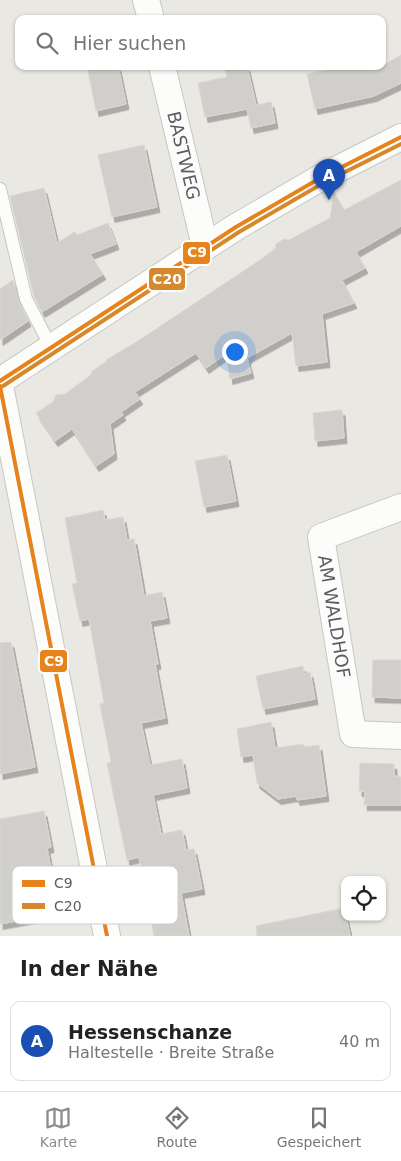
<!DOCTYPE html>
<html lang="de">
<head>
<meta charset="utf-8">
<style>
  :root { --surface:#fff; --page:#f2f2f2; --text:#222; --muted:#767676; --line:#e0e0e0; --accent:#8b8e8f }
  body { margin:0; font-family:"DejaVu Sans",sans-serif; background:var(--page); color:var(--text) }
  .controls { position:absolute; right:15px; bottom:15px; display:grid; overflow:hidden; border-radius:10px; box-shadow:0 1px 4px #0004 }
  .controls button { width:45px; height:45px; display:grid; place-items:center; padding:0; border:0; border-bottom:1px solid var(--line); background:var(--surface); color:var(--text); font:25px sans-serif }
  .you { position:absolute; left:234px; top:351px; width:18px; height:18px; margin:-12px; border:4px solid #fff; border-radius:50%; background:#1a73e8; box-shadow:0 0 0 8px #1a73e833 }
  .badge { display:grid; place-items:center; width:32px; height:32px; border-radius:50%; background:var(--accent); color:#fff; font-size:16px; font-weight:700 }
  .pin { position:absolute; translate:-50% -41px; filter:drop-shadow(0 1px 2px #0008) }
  .pin::after { content:''; position:absolute; top:26px; width:18px; height:15px; background:inherit; clip-path:polygon(0 0,100% 0,50% 100%) }
  .list { margin:0; padding:0; list-style:none }
  h2 { display:flex; justify-content:space-between; align-items:center; height:65px; margin:0; padding:0 20px; font-size:21px }
  h2 small { font-size:16px; font-weight:400; color:var(--muted) }
  .list li { display:grid; grid-template-columns:32px 1fr auto; gap:15px; align-items:center; box-sizing:border-box; height:80px; margin:0 10px 10px; padding:0 10px; border:1px solid var(--line); border-radius:10px }
  .list b { display:block; font-size:19px; white-space:nowrap }
  .list p { margin:0; font-size:16px; white-space:nowrap; color:var(--muted) }
  .list em { font-size:16px; font-style:normal; color:var(--muted) }
  .icon { flex:none; width:28px; height:28px; fill:none; stroke:currentColor; stroke-width:2; stroke-linecap:round; stroke-linejoin:round }
  .map { position:relative; flex:none; width:401px; height:936px; overflow:hidden }
  .search { position:absolute; background:var(--surface); box-shadow:0 1px 4px #0004; left:15px; right:15px; top:15px; height:55px; display:flex; align-items:center; gap:12px; box-sizing:border-box; padding:0 18px; border-radius:10px; color:var(--muted); font-size:19px }
  .sheet { height:155px; background:var(--surface) }
  nav { display:flex; justify-content:space-around; align-items:center; box-sizing:border-box; height:70px; border-top:1px solid var(--line); background:var(--surface); font-size:14px; color:var(--muted) }
  nav a { display:grid; justify-items:center; gap:2px }
  nav .on { color:var(--accent) }
  .map>svg:first-child { display:block }
  .building { fill:#d0cfcb; stroke:#d9d7d2; filter:url(#shadow) }
  .lines { fill:none; stroke-linecap:round; stroke-linejoin:round }
  .lane-casing { stroke:#c7c7c7; stroke-width:14 }
  .street-casing { stroke:#c7c7c7; stroke-width:28 }
  .lane { stroke:#fcfcfb; stroke-width:12 }
  .street { stroke:#fcfcfb; stroke-width:26 }
  .bus-1-casing { stroke:#fff; stroke-width:8 }
  .bus-2-casing { stroke:#fff; stroke-width:8 }
  .bus-1 { stroke:#e6831a; stroke-width:4 }
  .bus-2 { stroke:#d6892c; stroke-width:4 }
  .labels { text-anchor:middle; stroke-width:4; stroke-linejoin:round; paint-order:stroke }
  .street-label { font-size:18px; fill:#585d62; stroke:#fff }
  .key { fill:#fff; stroke:#cdced0; stroke-width:1 }
  .key-label { font-size:14px; fill:#585d62 }
  .line-badge { stroke:#fff; stroke-width:2 }
  .badge-label { font-size:14px; text-anchor:middle; font-weight:bold; fill:#fff }
</style>
</head>
<body>
<div class="map">
<svg width="401" height="936" viewBox="0 0 401 936">
  <defs>
    <filter id="shadow"><feDropShadow dx="3" dy="5.5" stdDeviation="0" flood-color="#0004"/></filter>
  </defs>
  <rect width="100%" height="100%" fill="#eae8e2"/>
  <!-- building -->
  <g class="building">
    <path d="M 401,55 L 401,83 L 374,96 L 315,109 L 307,74 L 345,66 L 382,66 Z"/>
    <path d="M 87,66 L 118,66 L 126,104 L 96,111 Z"/>
    <path d="M 224,66 L 247,66 L 256,105 L 271,102 L 275,123 L 251,128 L 247,109 L 205,117 L 198,83 L 227,77 Z"/>
    <path d="M 144,145 L 157,207 L 112,217 L 98,155 Z"/>
    <path d="M 401,180 L 401,226 L 356,252 L 365,268 L 342,280 L 354,303 L 322,314 L 327,362 L 296,366 L 292,333 L 247,358 L 251,373 L 230,379 L 226,354 L 206,368 L 196,353 L 135,392 L 140,399 L 121,412 L 123,415 L 110,424 L 114,454 L 96,466 L 72,429 L 55,441 L 36,413 L 53,402 L 56,395 L 65,394 L 92,374 L 91,372 L 107,361 L 106,360 L 138,341 L 260,260 L 275,249 L 276,244 L 284,239 L 289,240 L 330,218 L 334,192 L 344,210 Z"/>
    <path d="M 44,188 L 57,243 L 75,232 L 77,235 L 108,223 L 116,244 L 90,254 L 103,274 L 42,312 L 34,296 L 10,196 Z"/>
    <path d="M 13,280 L 19,303 L 28,321 L 0,340 L 0,289 Z"/>
    <path d="M 342,410 L 344,438 L 315,441 L 313,413 Z"/>
    <path d="M 227,455 L 236,501 L 204,507 L 195,461 Z"/>
    <path d="M 103,510 L 105,520 L 123,517 L 127,540 L 134,539 L 144,596 L 162,592 L 167,618 L 150,621 L 158,664 L 155,664 L 165,718 L 141,723 L 150,765 L 182,759 L 187,788 L 153,795 L 161,834 L 182,830 L 186,850 L 194,849 L 202,889 L 181,893 L 189,936 L 154,936 L 139,857 L 127,860 L 114,798 L 107,763 L 111,762 L 100,704 L 104,703 L 89,619 L 80,621 L 72,584 L 77,583 L 65,518 Z"/>
    <path d="M 11,642 L 35,767 L 0,774 L 0,643 Z"/>
    <path d="M 373,660 L 401,660 L 401,698 L 372,697 Z"/>
    <path d="M 303,666 L 304,674 L 310,672 L 315,699 L 263,709 L 256,676 Z"/>
    <path d="M 271,722 L 275,748 L 304,744 L 304,747 L 319,745 L 326,796 L 297,800 L 296,796 L 278,799 L 257,783 L 253,755 L 241,757 L 237,729 Z"/>
    <path d="M 360,763 L 394,764 L 394,776 L 401,777 L 401,805 L 364,805 L 365,791 L 359,791 Z"/>
    <path d="M 44,811 L 51,847 L 47,848 L 59,913 L 0,924 L 0,819 Z"/>
    <path d="M 344,908 L 350,936 L 257,936 L 256,926 Z"/>
  </g>
  <g class="lines">
    <defs>
      <path id="lane" d="M 0,189 L 26,299 L 51,347"/>
      <g id="street">
        <path d="M 146,0 L 151,19"/>
        <path id="s1" d="M 162,66 L 205,246"/>
        <path d="M 0,381 L 236,227 L 322,177 L 401,137"/>
        <path d="M 0,386 L 107,936"/>
        <path id="s2" d="M 401,507 L 321,537 L 353,734 L 401,736"/>
      </g>
    </defs>
    <!-- lane casing -->
    <use href="#lane" class="lane-casing"/>
    <!-- street casing -->
    <use href="#street" class="street-casing"/>
    <!-- lane -->
    <use href="#lane" class="lane"/>
    <!-- street -->
    <use href="#street" class="street"/>
    <defs>
      <g id="bus-1">
        <path d="M 0,381 L 236,227 L 322,177 L 401,137"/>
        <path d="M 0,386 L 107,936"/>
      </g>
      <path id="bus-2" d="M 3,386 L 239,232 L 325,182 L 401,144"/>
    </defs>
    <!-- bus-1 casing -->
    <use href="#bus-1" class="bus-1-casing"/>
    <!-- bus-2 casing -->
    <use href="#bus-2" class="bus-2-casing"/>
    <!-- bus-1 -->
    <use href="#bus-1" class="bus-1"/>
    <!-- bus-2 -->
    <use href="#bus-2" class="bus-2"/>
  </g>
  <g class="labels">
    <!-- street labels -->
    <g class="street-label">
      <text dy="6" stroke="none"><textPath href="#s1" startOffset="92">BASTWEG</textPath></text>
      <text dy="6" stroke="none"><textPath href="#s2" startOffset="166">AM WALDHOF</textPath></text>
    </g>
  </g>
  <!-- legend -->
  <rect x="12" y="866" width="166" height="58" rx="8" class="key"/>
  <rect x="22" y="880" width="23" height="7" fill="#e6831a"/>
  <rect x="22" y="903" width="23" height="6" fill="#d6892c"/>
  <g class="key-label">
    <text x="54" y="888">C9</text>
    <text x="54" y="911">C20</text>
  </g>
  <g class="line-badge">
    <rect x="182" y="241" width="29" height="24" rx="5" fill="#e6831a"/>
    <rect x="148" y="267" width="38" height="24" rx="5" fill="#d6892c"/>
    <rect x="39" y="649" width="29" height="24" rx="5" fill="#e6831a"/>
  </g>
  <g class="badge-label">
    <text x="197" y="257">C9</text>
    <text x="167" y="284">C20</text>
    <text x="54" y="666">C9</text>
  </g>
</svg>
<div class="controls">
<button><svg class="icon" aria-label="locate" viewBox="0 0 24 24"><circle cx="12" cy="12" r="6"/><path d="M12 2v4M12 18v4M2 12h4M18 12h4"/></svg></button>
</div>
<div class="you"></div>
<div class="pin badge" style="left:329px;top:200px;background:#1a4fb4">A</div>
<div class="search"><svg class="icon" aria-label="search" viewBox="0 0 24 24"><circle cx="10" cy="10" r="6"/><path d="M15 15l6 6"/></svg>Hier suchen</div>
</div>
<section class="sheet">
<h2>In der Nähe<small></small></h2>
<ul class="list">
<li><span class="badge" style="background:#1a4fb4">A</span><div><b>Hessenschanze</b><p>Haltestelle · Breite Straße</p></div><em>40 m</em></li>
</ul>
</section>
<nav>
<a class="on"><svg class="icon" aria-label="map" viewBox="0 0 24 24"><path d="M3 6l6-2 6 2 6-2v14l-6 2-6-2-6 2zM9 4v14M15 6v14"/></svg>Karte</a>
<a><svg class="icon" aria-label="directions" viewBox="0 0 24 24"><path d="M12 3l9 9-9 9-9-9zM9 14v-3h6M13 9l2 2-2 2"/></svg>Route</a>
<a><svg class="icon" aria-label="saved" viewBox="0 0 24 24"><path d="M7 4h10v16l-5-4-5 4z"/></svg>Gespeichert</a>
</nav>
</body>
</html>
